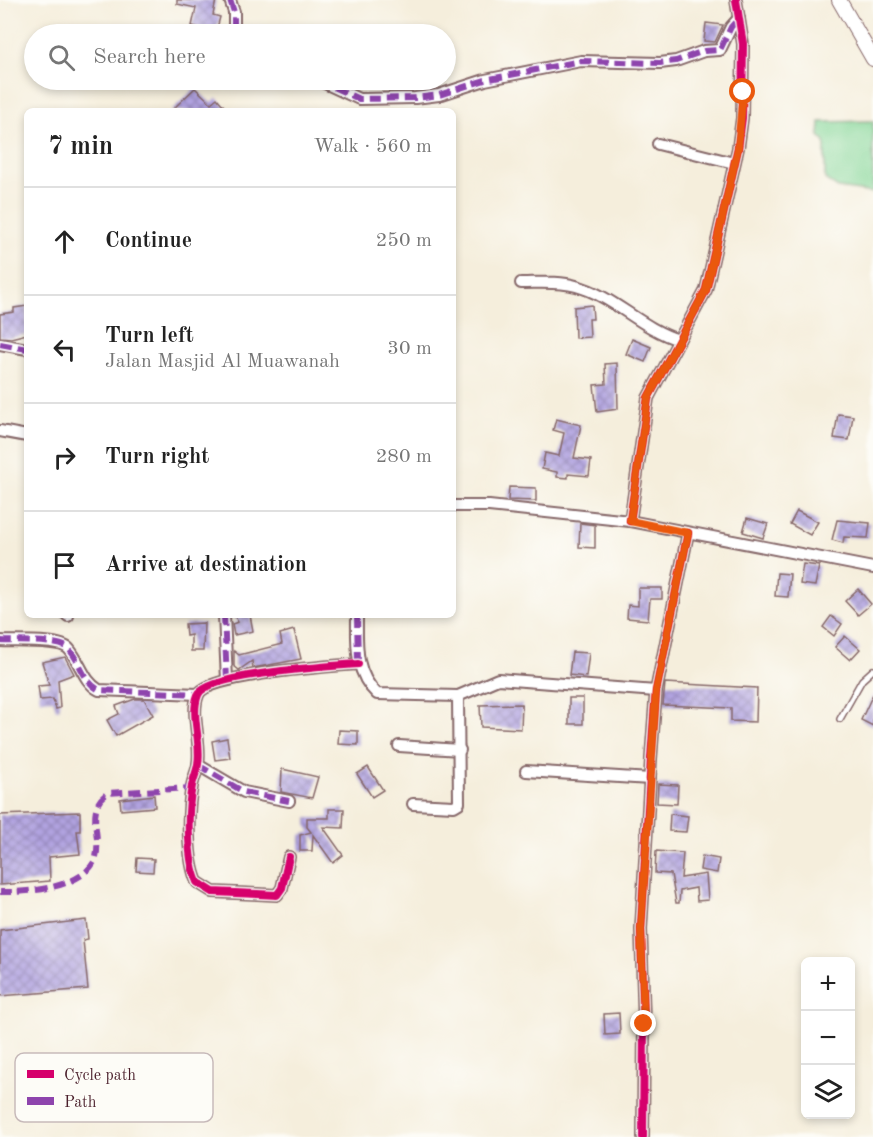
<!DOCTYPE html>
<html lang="en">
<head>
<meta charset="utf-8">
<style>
  :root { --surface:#fff; --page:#f2f2f2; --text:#222; --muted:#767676; --line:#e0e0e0 }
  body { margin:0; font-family:"Old Standard TT",serif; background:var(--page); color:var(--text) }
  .controls { position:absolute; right:18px; bottom:18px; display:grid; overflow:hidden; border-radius:9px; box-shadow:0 3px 9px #0003 }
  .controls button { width:54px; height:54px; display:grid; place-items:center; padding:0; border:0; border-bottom:2px solid var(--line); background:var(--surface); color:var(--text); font:30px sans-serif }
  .stop { position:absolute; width:18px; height:18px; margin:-14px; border:4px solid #ea580c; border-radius:50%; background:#fff }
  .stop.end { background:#ea580c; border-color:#fff; box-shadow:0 2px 6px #0008 }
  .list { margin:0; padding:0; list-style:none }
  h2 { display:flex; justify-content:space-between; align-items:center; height:78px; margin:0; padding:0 24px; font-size:26px }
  h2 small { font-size:20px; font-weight:400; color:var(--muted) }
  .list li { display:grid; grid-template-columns:39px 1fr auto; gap:18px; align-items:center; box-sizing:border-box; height:108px; padding:0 24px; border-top:2px solid var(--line) }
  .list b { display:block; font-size:22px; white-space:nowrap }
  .list p { margin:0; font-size:20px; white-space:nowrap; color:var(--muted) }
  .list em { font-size:20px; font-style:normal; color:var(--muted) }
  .icon { flex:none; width:33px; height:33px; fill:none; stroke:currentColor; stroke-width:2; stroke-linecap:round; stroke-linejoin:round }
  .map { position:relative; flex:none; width:873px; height:1137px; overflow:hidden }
  .search { position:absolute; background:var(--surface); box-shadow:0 3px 9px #0003; left:24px; top:24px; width:432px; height:66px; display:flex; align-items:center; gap:15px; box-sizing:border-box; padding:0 21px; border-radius:33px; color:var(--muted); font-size:22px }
  .panel { position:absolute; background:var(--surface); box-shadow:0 3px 9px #0003; left:24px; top:108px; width:432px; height:510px; border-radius:9px }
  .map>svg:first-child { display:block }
  .pitch { fill:#84d697; stroke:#677a61; stroke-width:1.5 }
  .building { fill:url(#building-cross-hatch) }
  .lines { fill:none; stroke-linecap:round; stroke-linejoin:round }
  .lane-casing { stroke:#866769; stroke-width:8 }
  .street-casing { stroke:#866769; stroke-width:14 }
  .secondary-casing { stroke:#866769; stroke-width:16 }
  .lane { stroke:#fff; stroke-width:5 }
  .street { stroke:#fff; stroke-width:10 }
  .secondary { stroke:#fff; stroke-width:14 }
  .quiet { stroke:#8e44ad; stroke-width:6; stroke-dasharray:12 6; stroke-linecap:butt }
  .cycleway-casing { stroke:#fdfcf7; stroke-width:11 }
  .cycleway { stroke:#d6006c; stroke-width:8 }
  .route { stroke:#ea580c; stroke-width:8 }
  .key { fill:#fdfcf7; stroke:#c7baba; stroke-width:1.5 }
  .key-label { font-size:16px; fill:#4a1f2b }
</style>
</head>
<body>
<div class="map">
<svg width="873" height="1137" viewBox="0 0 873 1137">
  <defs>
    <pattern id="building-cross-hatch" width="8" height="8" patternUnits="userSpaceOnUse" patternTransform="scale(1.5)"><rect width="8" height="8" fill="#b1a3e0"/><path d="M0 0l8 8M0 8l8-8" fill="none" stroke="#9284b6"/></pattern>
  </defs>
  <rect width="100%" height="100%" fill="#fdfcf7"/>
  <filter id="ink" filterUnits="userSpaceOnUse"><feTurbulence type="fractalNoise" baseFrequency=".0167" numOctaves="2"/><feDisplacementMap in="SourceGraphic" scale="12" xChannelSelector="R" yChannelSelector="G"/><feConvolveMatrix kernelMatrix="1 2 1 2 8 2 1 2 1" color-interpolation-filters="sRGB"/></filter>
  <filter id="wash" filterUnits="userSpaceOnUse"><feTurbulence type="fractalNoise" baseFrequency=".008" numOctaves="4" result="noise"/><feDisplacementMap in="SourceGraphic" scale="24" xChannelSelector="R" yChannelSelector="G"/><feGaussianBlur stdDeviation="1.35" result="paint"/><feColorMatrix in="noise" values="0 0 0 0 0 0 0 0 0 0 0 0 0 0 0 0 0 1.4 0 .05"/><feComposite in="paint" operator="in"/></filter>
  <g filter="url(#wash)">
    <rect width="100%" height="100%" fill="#f5eedc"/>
    <!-- pitch -->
    <path class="pitch" d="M 873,121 L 873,193 L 838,188 L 825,179 L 825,142 L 819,136 L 820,122 Z"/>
    <g id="blocks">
      <!-- building -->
      <g class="building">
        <path d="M 177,0 L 216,0 L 213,15 L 220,17 L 216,32 L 192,26 L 196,8 L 177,4 Z"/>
        <path d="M 706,23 L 723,25 L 715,42 L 704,41 Z"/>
        <path d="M 195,88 L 211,103 L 217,98 L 228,111 L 171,111 Z"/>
        <path d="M 592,305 L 593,319 L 589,319 L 590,337 L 575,338 L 574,307 Z"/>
        <path d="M 27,306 L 27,334 L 11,338 L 0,337 L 0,314 L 14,312 L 14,308 Z"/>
        <path d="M 632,339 L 651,347 L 645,362 L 626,354 Z"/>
        <path d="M 617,363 L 618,409 L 597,412 L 594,385 L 606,384 L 605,364 Z"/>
        <path d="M 838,414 L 853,416 L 849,440 L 834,438 Z"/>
        <path d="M 556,419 L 581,425 L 574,458 L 591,460 L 589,476 L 568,474 L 568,478 L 557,477 L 557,472 L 542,469 L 545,453 L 559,456 L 564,433 L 553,430 Z"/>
        <path d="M 509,487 L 536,488 L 536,501 L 508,500 Z"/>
        <path d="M 797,511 L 818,522 L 810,535 L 790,524 Z"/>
        <path d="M 747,518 L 768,524 L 763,538 L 743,532 Z"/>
        <path d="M 837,520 L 870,523 L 868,538 L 844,537 L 843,543 L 832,540 Z"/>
        <path d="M 580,523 L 595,525 L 595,548 L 579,547 Z"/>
        <path d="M 803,564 L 819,566 L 815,586 L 800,584 Z"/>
        <path d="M 777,573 L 790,574 L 788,597 L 775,596 Z"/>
        <path d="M 638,588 L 662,588 L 662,599 L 650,599 L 648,620 L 627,618 L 628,605 L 638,606 Z"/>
        <path d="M 858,589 L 871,604 L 858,615 L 845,601 Z"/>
        <path d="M 234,615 L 250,615 L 253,631 L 234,635 L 232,624 L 238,622 Z"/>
        <path d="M 831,616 L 842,624 L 834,636 L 823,627 Z"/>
        <path d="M 204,623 L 203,651 L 191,651 L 191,635 L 186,636 L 185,624 Z"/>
        <path d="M 294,630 L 301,659 L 253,668 L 252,661 L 239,670 L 234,666 L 234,651 L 239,655 L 282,644 L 280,634 Z"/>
        <path d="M 845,636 L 860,649 L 850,660 L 835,647 Z"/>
        <path d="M 572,652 L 589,653 L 586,677 L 569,675 Z"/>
        <path d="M 65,657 L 74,674 L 58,680 L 60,708 L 56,709 L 53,699 L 40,700 L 38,686 L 49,685 L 42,662 Z"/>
        <path d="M 665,683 L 757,688 L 756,722 L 731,721 L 731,708 L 663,705 Z"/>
        <path d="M 873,694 L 873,726 L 861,720 Z"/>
        <rect x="569" y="698" width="14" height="26"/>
        <path d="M 135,699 L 144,699 L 153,715 L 116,736 L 107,720 L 119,714 L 116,706 Z"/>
        <path d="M 522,704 L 521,729 L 481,727 L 480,705 Z"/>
        <path d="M 339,730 L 358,731 L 358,745 L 338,744 Z"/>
        <path d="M 227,738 L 230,758 L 215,760 L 212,741 Z"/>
        <path d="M 368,767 L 383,790 L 372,797 L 357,774 Z"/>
        <path d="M 282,769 L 318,777 L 312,798 L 281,792 Z"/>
        <path d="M 658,784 L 678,785 L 677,804 L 657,803 Z"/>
        <path d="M 154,795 L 155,807 L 121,810 L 120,799 Z"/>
        <path d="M 329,809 L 344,809 L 343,828 L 323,827 L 343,855 L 333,863 L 313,835 L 312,851 L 300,851 L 300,835 L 311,832 L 307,827 L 307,818 L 329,818 Z"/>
        <path d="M 80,812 L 80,831 L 77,831 L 80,854 L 49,857 L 50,881 L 0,885 L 0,815 Z"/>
        <path d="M 670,814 L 688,816 L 686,832 L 669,831 Z"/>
        <path d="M 656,851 L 683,853 L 681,878 L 706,874 L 708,900 L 697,901 L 696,888 L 680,891 L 679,903 L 676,903 L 671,874 L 655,873 Z"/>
        <path d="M 702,856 L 719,859 L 717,873 L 700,870 Z"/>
        <path d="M 137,858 L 154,859 L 153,872 L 136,871 Z"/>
        <path d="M 86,920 L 88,939 L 83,940 L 88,989 L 0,996 L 0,930 Z"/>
        <path d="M 619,1013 L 620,1034 L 605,1035 L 604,1014 Z"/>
      </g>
    </g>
  </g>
  <g filter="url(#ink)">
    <use href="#blocks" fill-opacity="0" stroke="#866769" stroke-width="1.5"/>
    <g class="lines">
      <defs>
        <path id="lane" d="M 840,719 L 862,680 L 873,670"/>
        <g id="street">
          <path d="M 230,0 L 234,12 L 234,34"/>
          <path d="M 318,80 L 359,99 L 415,98 L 439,95 L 485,80 L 581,61 L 660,63 L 676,61 L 704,51 L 720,50 L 731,27 L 739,18"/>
          <path d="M 658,144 L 734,163"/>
          <path d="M 521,283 C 539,283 559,281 576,286 C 614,296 640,328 679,340"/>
          <path d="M 0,344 L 27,349"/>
          <path d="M 0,431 L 27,436"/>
          <path d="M 453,506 L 489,506 L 630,521 L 873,568"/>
          <path d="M 630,521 L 648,398 L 706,290 L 738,148 L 742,118 L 743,44 L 736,0"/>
          <path d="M 67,615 L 68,616"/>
          <path d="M 224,615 L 227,680"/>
          <path d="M 357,615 C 357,644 354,672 377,694 L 458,696"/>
          <path d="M 0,641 C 15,642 60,639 69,649 C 81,663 83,681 99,690 L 198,694"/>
          <path d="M 399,746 L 460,750"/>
          <path d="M 198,765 L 244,792 L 289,801"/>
          <path d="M 526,771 L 650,779"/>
          <path d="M 413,804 L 454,806 L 459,803 L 458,696 L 498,679 L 656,691"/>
          <path d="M 289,857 L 282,888 L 277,895 L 213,892 L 197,882 C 187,859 187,812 192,786 C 193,779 197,772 198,764 C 202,743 190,715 198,695 C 206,674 333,666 358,664"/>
          <path d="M 643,1137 L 644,1024 L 641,929 L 651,759 L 656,691 L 688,533"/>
        </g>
        <path id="secondary" d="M 839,0 L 873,59"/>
      </defs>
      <!-- lane casing -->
      <use href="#lane" class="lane-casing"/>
      <!-- street casing -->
      <use href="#street" class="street-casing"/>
      <!-- secondary casing -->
      <use href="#secondary" class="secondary-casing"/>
      <!-- lane -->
      <use href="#lane" class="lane"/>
      <!-- street -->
      <use href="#street" class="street"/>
      <!-- secondary -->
      <use href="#secondary" class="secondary"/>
      <!-- quiet -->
      <g class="quiet">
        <path d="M 230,0 L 234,12 L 234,34"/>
        <path d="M 318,80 L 359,99 L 415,98 L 439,95 L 485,80 L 581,61 L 660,63 L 676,61 L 704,51 L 720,50 L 731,27 L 739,18"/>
        <path d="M 0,344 L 27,349"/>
        <path d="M 67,615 L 68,616"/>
        <path d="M 224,615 L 227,680"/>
        <path d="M 357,615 L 358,664"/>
        <path d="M 0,641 C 15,642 60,639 69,649 C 81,663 83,681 99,690 L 198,694"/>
        <path d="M 198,765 L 244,792 L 289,801"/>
        <path d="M 0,892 C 25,893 87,888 96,857 C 102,835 84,808 108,793 L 191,788 L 191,794"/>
      </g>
      <defs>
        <g id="cycleway">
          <path d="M 630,521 L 648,398 L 706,290 L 738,148 L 742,118 L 743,44 L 736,0"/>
          <path d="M 289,857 L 282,888 L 277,895 L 213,892 L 197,882 C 187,859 187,812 192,786 C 193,779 197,772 198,764 C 202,743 190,715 198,695 C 206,674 333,666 358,664"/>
          <path d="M 643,1137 L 644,1024 L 641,929 L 651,759 L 656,691 L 688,533"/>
        </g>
      </defs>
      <!-- cycleway casing -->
      <use href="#cycleway" class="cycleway-casing"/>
      <!-- cycleway -->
      <use href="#cycleway" class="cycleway"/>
    </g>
  </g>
  <g class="lines" filter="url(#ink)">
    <!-- route -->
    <path class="route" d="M 644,1024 L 641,929 L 656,691 L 688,533 L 630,521 L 648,398 L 706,290 L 738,148 L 743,92"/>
  </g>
  <!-- legend -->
  <rect x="15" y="1053" width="198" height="69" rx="9" class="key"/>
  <rect x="27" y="1070" width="27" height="8" fill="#d6006c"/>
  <rect x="27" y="1097" width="27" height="8" fill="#8e44ad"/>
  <g class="key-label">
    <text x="64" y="1080">Cycle path</text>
    <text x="64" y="1107">Path</text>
  </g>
</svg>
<div class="controls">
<button>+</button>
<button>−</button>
<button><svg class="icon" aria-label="layers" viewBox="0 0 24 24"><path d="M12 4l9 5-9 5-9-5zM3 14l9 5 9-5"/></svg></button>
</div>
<div class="stop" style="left:743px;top:92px"></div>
<div class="stop end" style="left:644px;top:1024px"></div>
<div class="search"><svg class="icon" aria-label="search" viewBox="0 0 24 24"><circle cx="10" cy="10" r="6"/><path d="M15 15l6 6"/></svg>Search here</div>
<section class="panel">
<h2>7 min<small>Walk · 560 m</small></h2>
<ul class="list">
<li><svg class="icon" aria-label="ahead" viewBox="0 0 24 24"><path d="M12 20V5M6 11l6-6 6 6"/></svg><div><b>Continue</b></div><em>250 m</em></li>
<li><svg class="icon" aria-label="left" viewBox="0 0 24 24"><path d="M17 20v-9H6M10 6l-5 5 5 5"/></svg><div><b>Turn left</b><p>Jalan Masjid Al Muawanah</p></div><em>30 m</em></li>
<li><svg class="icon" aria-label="right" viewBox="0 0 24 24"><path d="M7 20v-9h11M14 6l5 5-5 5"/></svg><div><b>Turn right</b></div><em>280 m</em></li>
<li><svg class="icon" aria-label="arrive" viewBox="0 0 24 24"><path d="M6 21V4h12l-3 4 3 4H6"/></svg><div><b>Arrive at destination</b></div></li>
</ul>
</section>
</div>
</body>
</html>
